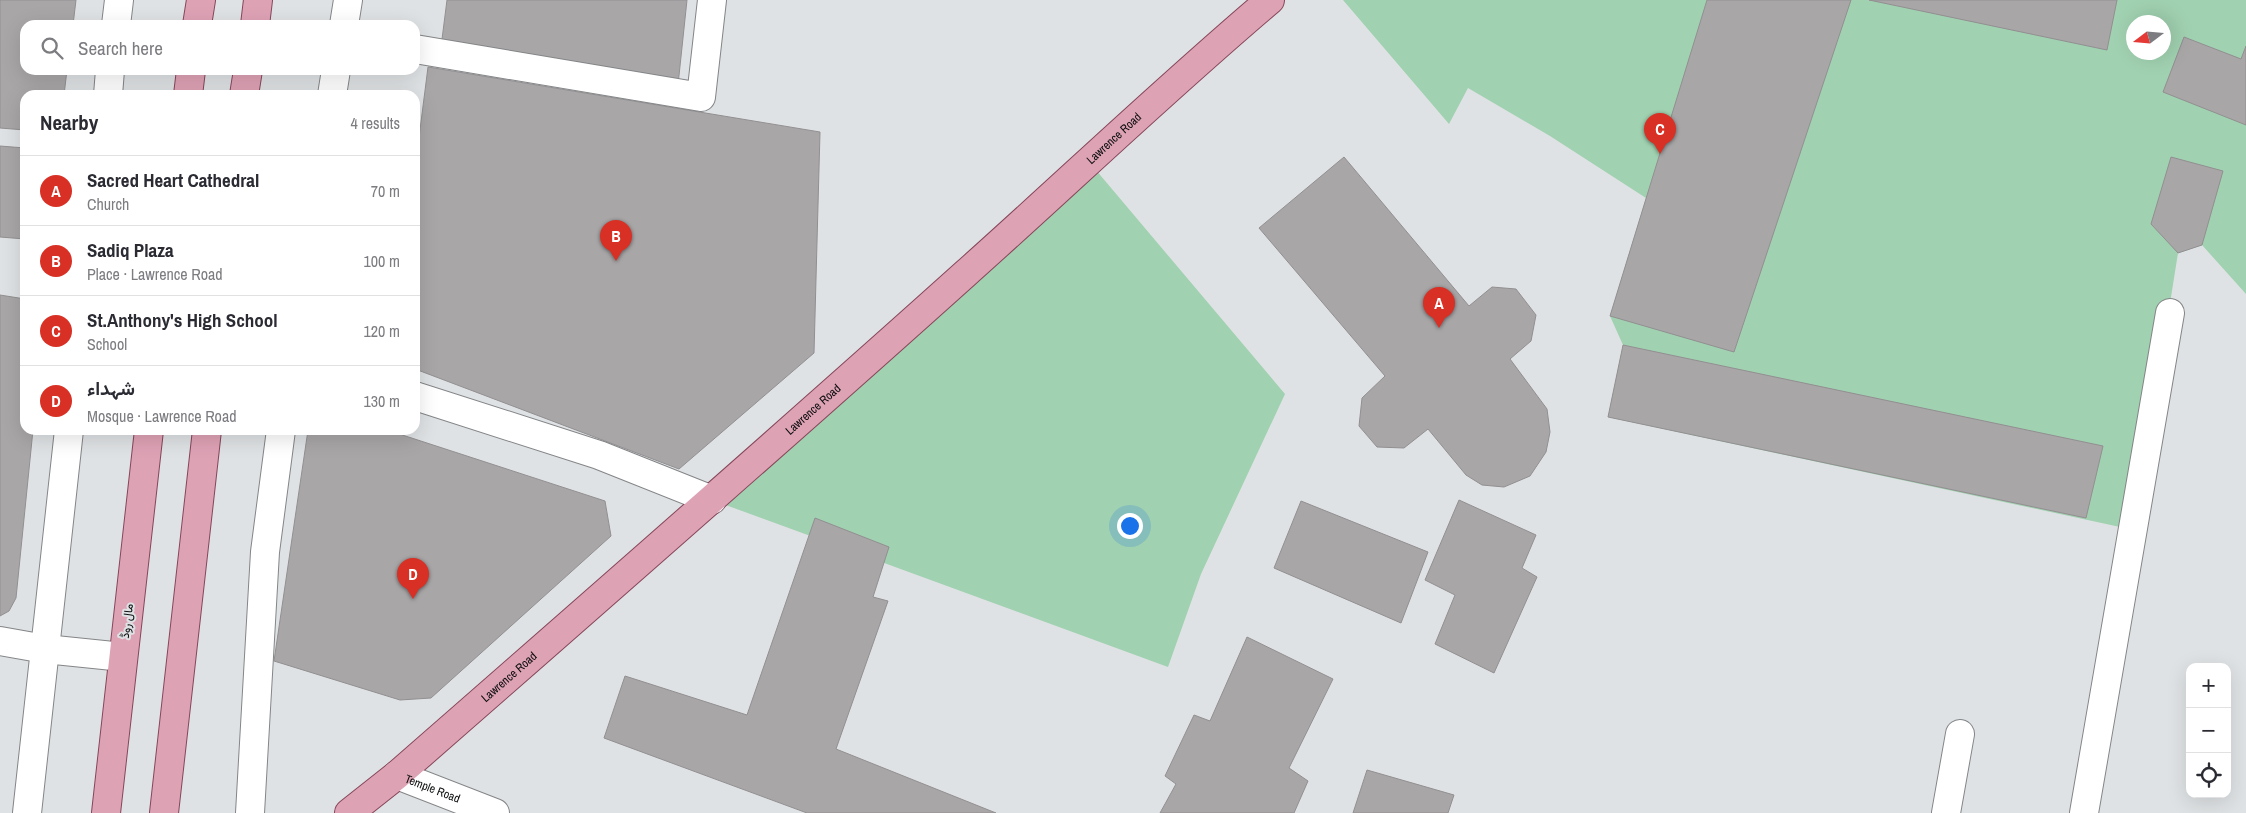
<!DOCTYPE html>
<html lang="en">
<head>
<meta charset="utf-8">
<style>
  :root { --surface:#fff; --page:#f2f2f3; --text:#2b2b33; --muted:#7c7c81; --line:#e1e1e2; --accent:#d93025 }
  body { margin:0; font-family:"Archivo Narrow",Vazirmatn,sans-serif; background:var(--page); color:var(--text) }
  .controls { position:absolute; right:15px; bottom:15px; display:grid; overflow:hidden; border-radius:10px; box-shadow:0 5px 20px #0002 }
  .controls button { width:45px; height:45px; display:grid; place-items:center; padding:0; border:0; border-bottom:1px solid var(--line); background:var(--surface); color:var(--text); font:25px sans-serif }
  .compass { position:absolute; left:2126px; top:15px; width:45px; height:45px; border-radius:50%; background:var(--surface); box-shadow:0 5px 20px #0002; rotate:254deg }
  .you { position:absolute; left:1129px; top:525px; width:18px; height:18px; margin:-12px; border:4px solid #fff; border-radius:50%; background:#1a73e8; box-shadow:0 0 0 8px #1a73e833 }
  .badge { display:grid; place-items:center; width:32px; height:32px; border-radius:50%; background:var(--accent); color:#fff; font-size:16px; font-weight:700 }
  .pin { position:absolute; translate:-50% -41px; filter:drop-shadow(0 1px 2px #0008) }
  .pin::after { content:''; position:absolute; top:26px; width:18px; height:15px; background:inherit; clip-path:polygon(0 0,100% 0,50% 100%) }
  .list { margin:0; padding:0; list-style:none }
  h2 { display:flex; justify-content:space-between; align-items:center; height:65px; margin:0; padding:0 20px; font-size:21px }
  h2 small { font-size:16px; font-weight:400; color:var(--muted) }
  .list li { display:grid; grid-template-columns:32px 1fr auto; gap:15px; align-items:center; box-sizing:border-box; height:70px; padding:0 20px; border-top:1px solid var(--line) }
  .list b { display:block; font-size:19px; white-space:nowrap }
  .list p { margin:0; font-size:16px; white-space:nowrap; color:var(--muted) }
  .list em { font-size:16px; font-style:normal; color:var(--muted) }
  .icon { flex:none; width:28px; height:28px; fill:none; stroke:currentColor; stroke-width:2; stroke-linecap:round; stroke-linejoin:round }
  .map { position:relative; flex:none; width:2246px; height:813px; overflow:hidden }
  .search { position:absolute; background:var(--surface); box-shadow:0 5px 20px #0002; left:20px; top:20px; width:400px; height:55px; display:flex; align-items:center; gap:12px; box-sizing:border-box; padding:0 18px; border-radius:15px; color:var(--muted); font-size:19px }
  .panel { position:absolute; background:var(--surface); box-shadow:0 5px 20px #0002; left:20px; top:90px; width:400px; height:345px; border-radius:15px }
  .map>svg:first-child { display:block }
  .grass { fill:#a0d1b0; fill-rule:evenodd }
  .building { fill:#a9a6a8; stroke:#928f91 }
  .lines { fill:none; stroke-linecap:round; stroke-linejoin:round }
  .minor-casing { stroke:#838587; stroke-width:30 }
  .major-casing { stroke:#86465a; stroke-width:30 }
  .minor { stroke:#fff; stroke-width:28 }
  .major { stroke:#dea2b5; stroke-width:28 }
  .labels { text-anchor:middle; stroke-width:4; stroke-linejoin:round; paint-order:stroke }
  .street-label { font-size:12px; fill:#0c0d0d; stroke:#dfe2e4 }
</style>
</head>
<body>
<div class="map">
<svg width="2246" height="813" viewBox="0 0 2246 813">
  <rect width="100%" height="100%" fill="#dfe2e4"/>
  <!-- grass -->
  <g class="grass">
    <path d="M 1343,0 L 2246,0 L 2246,294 L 2202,245 L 2178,253 L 2134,530 L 1608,417 L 1623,345 L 1610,316 L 1646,198 L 1550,136 L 1468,88 L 1449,124 ZM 2134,22 L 2164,22 L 2164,52 L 2134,52 Z"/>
    <path d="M 1090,163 L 1285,394 L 1201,574 L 1168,667 L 712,500 Z"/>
  </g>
  <!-- building -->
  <g class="building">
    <path d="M 0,0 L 76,0 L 73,25 L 25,25 L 25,70 L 67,70 L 64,95 L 25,95 L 25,130 L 0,128 Z"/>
    <path d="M 447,0 L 687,0 L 678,85 L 441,47 Z"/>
    <path d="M 1707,0 L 1851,0 L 1734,352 L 1610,316 Z"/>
    <path d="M 1869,0 L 2117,0 L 2107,50 Z"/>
    <path d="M 2184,37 L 2241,59 L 2246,46 L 2246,125 L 2163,92 Z"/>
    <path d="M 428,67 L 820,132 L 814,353 L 679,469 L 415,369 L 415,169 Z"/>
    <path d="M 0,146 L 25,148 L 25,239 L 0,237 Z"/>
    <path d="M 1344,157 L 1469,306 L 1492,287 L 1516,289 L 1536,315 L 1531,341 L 1510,359 L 1547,409 L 1550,432 L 1546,452 L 1530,476 L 1504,487 L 1482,485 L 1466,475 L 1428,429 L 1404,448 L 1377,447 L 1359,426 L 1362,398 L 1385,376 L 1259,228 Z"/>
    <path d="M 2171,157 L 2223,171 L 2202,245 L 2178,253 L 2151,224 Z"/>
    <path d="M 0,295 L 25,299 L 25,430 L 33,430 L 16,598 L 9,611 L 0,616 Z"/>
    <path d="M 1623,345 L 2103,446 L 2086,518 L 1608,417 Z"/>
    <path d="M 308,430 L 387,430 L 605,501 L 611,536 L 431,698 L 400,700 L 274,661 Z"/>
    <path d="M 1459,500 L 1536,535 L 1522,568 L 1537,577 L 1494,673 L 1435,644 L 1455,595 L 1425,580 Z"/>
    <path d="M 1301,501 L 1428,552 L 1401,623 L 1274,568 Z"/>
    <path d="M 815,518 L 889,547 L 873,597 L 888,601 L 836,749 L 996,813 L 807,813 L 604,738 L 625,676 L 747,715 Z"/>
    <path d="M 1247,637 L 1333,679 L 1289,768 L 1308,781 L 1294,813 L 1160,813 L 1176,784 L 1165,776 L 1194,715 L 1210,721 Z"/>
    <path d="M 1367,770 L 1454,795 L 1448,813 L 1353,813 Z"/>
  </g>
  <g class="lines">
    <defs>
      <g id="minor">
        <path d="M 116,25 L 119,0"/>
        <path d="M 344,25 L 348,0"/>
        <path d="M 415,49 L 701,97 L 712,0"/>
        <path d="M 108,95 L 110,70"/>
        <path d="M 332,95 L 336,70"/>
        <path d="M 415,396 L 599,455 L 712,500"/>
        <path d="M 0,641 L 45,649 L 123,657"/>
        <path id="s1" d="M 397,775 L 495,813"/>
        <path d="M 27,813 L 69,430"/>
        <path d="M 250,813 L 265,552 L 281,430"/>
        <path d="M 1946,813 L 1960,734"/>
        <path d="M 2084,813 L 2170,313"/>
      </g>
      <g id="major">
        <path d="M 197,25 L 201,0"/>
        <path d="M 255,25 L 258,0"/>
        <path d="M 188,95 L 191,70"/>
        <path d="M 244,95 L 248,70"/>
        <path d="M 106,813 L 149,430"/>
        <path d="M 164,813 L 207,430"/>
        <path id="s2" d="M 349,813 L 397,775 C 587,609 777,443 965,274 C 1067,183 1166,88 1270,0"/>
      </g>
    </defs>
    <!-- minor casing -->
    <use href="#minor" class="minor-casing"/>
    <!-- major casing -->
    <use href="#major" class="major-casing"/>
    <!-- minor -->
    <use href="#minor" class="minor"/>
    <!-- major -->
    <use href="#major" class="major"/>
  </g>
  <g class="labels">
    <!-- street labels -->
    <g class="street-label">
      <text dy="4" stroke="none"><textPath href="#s2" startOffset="1020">Lawrence Road</textPath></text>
      <text dy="4" stroke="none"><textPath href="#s2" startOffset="615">Lawrence Road</textPath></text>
      <text transform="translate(127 621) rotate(-83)" y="4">مال روڈ</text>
      <text dy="4" stroke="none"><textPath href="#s2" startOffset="210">Lawrence Road</textPath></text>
      <text dy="4" stroke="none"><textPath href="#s1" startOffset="38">Temple Road</textPath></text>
    </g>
  </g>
</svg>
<div class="controls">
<button>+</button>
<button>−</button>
<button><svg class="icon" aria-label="locate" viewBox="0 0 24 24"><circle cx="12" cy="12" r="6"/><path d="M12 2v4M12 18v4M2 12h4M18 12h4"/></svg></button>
</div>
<svg class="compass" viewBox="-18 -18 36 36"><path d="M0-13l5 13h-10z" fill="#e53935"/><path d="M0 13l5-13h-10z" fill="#7c7c81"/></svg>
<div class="you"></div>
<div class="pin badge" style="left:1439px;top:328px">A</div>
<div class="pin badge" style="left:616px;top:261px">B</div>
<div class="pin badge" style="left:1660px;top:154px">C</div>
<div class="pin badge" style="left:413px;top:599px">D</div>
<div class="search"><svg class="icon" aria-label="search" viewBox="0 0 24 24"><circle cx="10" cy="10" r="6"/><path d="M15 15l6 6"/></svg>Search here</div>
<section class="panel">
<h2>Nearby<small>4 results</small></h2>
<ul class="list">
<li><span class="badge">A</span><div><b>Sacred Heart Cathedral</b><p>Church</p></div><em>70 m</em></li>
<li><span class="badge">B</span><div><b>Sadiq Plaza</b><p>Place · Lawrence Road</p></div><em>100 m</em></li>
<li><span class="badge">C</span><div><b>St.Anthony's High School</b><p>School</p></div><em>120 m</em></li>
<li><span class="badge">D</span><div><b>شہداء</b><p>Mosque · Lawrence Road</p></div><em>130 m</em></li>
</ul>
</section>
</div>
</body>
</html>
